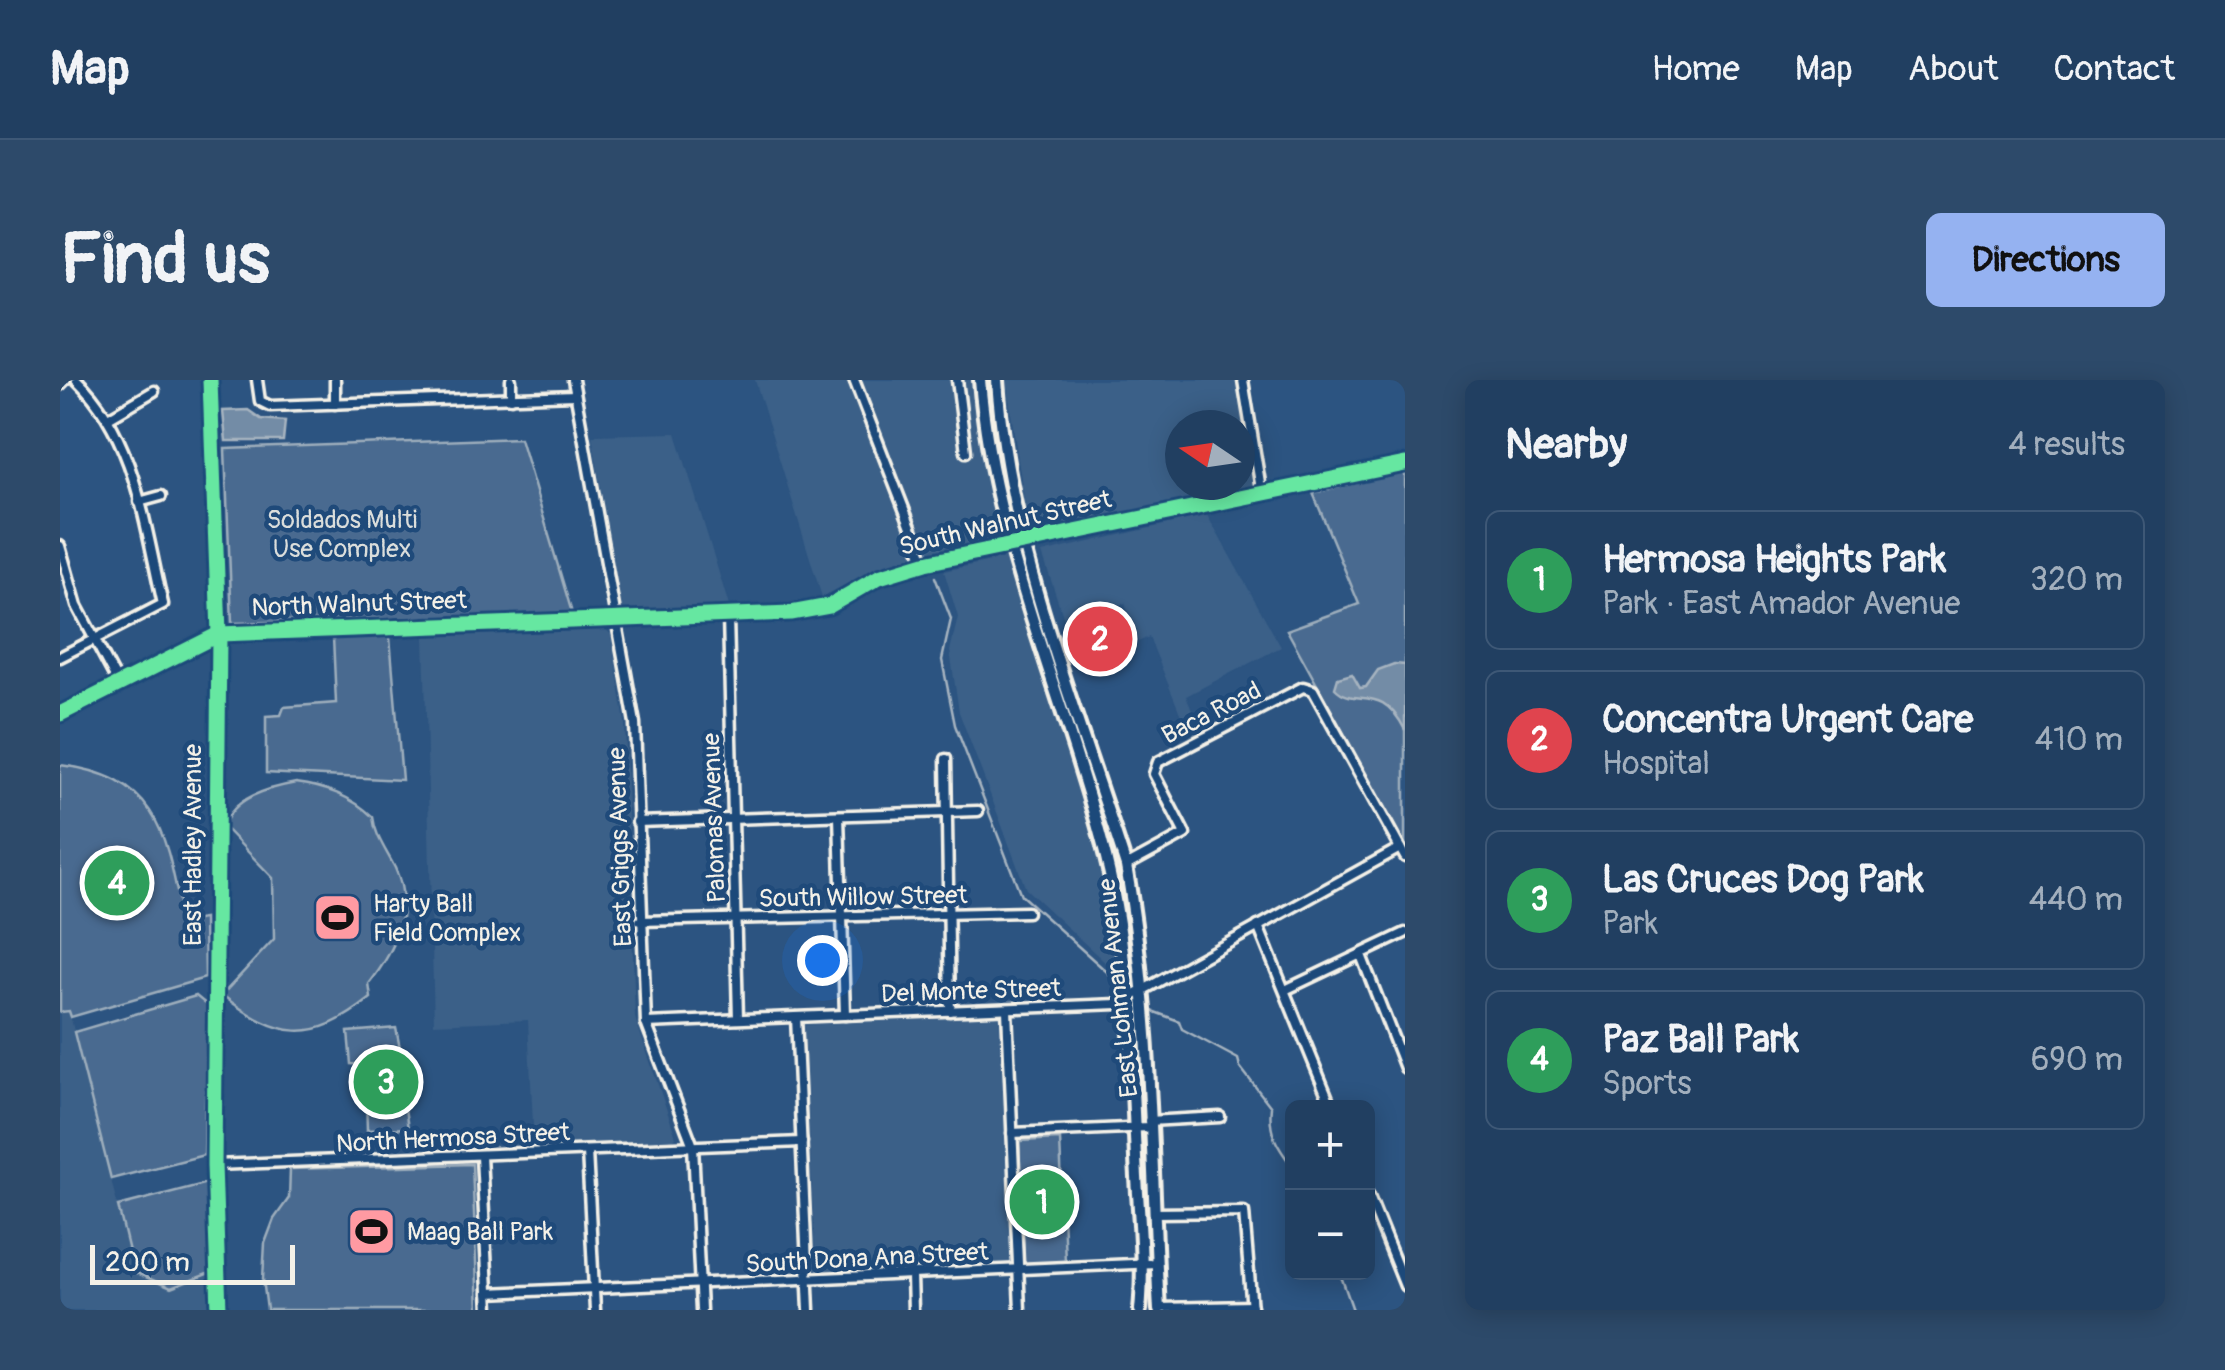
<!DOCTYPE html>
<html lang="en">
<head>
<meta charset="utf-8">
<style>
  :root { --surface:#213f61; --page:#2d4a6a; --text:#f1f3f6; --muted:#a2afbd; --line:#3e5876; --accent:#95b2f1 }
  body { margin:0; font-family:Pangolin,sans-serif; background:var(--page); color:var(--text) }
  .controls { position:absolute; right:30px; bottom:30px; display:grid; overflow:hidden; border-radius:15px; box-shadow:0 5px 25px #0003 }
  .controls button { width:90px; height:90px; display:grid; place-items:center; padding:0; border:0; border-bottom:2px solid var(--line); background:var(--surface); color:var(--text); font:50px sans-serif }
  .compass { position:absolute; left:1105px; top:30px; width:90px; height:90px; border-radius:50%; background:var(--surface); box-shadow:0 5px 25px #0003; rotate:283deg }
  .scale { position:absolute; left:30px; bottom:25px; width:205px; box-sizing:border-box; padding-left:10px; border:5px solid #f4f1e8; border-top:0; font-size:28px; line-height:35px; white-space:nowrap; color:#f4f1e8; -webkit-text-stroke:8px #1f4a7a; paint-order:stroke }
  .you { position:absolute; left:762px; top:580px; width:35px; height:35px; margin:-25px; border:8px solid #fff; border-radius:50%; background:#1a73e8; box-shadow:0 0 0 15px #1a73e833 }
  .badge { display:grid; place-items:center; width:65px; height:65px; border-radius:50%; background:var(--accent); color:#fff; font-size:32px; font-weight:700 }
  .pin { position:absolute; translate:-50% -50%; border:5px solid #fff; box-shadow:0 2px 10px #0006 }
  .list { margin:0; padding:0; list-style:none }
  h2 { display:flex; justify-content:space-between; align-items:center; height:130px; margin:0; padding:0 40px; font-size:42px }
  h2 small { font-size:32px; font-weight:400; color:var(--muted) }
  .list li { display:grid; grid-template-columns:65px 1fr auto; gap:30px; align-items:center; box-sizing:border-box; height:140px; margin:0 20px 20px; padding:0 20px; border:2px solid var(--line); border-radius:15px }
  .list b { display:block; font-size:38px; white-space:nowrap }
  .list p { margin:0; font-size:32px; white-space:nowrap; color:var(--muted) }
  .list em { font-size:32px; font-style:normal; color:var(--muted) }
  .map { position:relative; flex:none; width:1345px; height:930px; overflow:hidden; border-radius:15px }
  header { display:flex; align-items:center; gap:60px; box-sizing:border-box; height:140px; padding:0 50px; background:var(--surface); border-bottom:2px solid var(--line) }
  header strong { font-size:48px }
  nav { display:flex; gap:55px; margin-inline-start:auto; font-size:35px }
  .intro { display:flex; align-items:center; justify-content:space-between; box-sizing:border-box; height:240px; padding:0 60px }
  h1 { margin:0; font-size:70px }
  .button { padding:25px 45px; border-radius:15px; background:var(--accent); color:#111; font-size:35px; font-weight:700 }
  main { display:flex; gap:60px; padding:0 60px }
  aside { flex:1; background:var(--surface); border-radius:15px; box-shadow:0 5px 25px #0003 }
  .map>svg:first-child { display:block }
  .built { fill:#3b6088; fill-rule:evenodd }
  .green { fill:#496b90; stroke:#9eaebc; stroke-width:2.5 }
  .water { fill:#738ca6; stroke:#a7b4c0; stroke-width:2.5 }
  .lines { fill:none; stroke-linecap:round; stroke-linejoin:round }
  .stream { stroke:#a7b4c0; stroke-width:2.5 }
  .minor-casing { stroke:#f4f1e8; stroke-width:15 }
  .major-casing { stroke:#f4f1e8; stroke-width:18 }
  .minor { stroke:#1f4a7a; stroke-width:8 }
  .major { stroke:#1f4a7a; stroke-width:10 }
  .cycleway-casing { stroke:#1f4a7a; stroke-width:21 }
  .cycleway { stroke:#66e7a1; stroke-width:15 }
  .labels { text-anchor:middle; stroke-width:9; stroke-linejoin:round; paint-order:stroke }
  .park-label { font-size:25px; fill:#dadddb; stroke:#1f4a7a }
  .street-label { font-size:25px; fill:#f4f1e8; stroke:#1f4a7a }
  .poi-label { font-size:25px; fill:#f4f1e8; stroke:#1f4a7a; text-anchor:start }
</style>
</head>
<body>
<header>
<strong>Map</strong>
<nav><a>Home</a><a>Map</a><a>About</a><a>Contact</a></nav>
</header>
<div class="intro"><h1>Find us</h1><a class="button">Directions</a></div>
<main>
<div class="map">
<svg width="1345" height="930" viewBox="0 0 1345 930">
  <rect width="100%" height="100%" fill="#2c5481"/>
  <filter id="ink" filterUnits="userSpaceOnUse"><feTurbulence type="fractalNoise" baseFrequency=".01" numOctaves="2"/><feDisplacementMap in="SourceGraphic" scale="20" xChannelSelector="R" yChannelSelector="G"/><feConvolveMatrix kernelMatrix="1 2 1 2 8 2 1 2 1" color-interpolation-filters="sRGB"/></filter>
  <g filter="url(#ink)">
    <!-- built -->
    <g class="built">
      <path d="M 695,0 L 912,0 L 943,162 L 826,184 L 762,217 Z"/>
      <path d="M 946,0 L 1177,0 L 1196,108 L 969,152 ZM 1120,45 L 1180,45 L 1180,105 L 1120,105 Z"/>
      <path d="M 616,53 L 669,226 L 561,229 L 532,55 Z"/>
      <path d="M 1147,135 L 1221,267 L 1126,316 L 1142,355 L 1131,360 L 1089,257 L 1078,262 L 1065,223 L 1005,242 L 982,173 Z"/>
      <path d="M 945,178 L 1041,481 L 1052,535 L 1055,581 L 1048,585 L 966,509 L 899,332 L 890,271 L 898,237 L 884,191 Z"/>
      <path d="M 546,250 L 551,254 L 565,343 L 575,638 L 616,757 L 612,761 L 474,766 L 468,640 L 374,644 L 364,256 Z"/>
      <path d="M 9,631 L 74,892 L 111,908 L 150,893 L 151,930 L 0,930 L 0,632 Z"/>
      <path d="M 939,635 L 951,882 L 756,892 L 744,645 Z"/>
    </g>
    <!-- green -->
    <g class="green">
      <path d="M 460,58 L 512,233 L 172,243 L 165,69 Z"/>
      <path d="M 1345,92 L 1345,465 L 1227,250 L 1299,224 L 1253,113 Z"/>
      <path d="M 273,257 L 330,257 L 342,400 L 206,393 L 206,336 L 221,335 L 224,327 L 276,323 Z"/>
      <path d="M 0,385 C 102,397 106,458 123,542 L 144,539 L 145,598 L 11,637 L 9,631 L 0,632 Z"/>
      <path d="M 236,403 C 266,407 291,416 313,437 C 315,456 326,470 335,488 C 355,531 335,570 309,604 L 311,618 C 252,665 219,659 162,615 L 214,559 L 213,498 L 164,447 C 172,417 209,408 236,403 Z"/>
      <path d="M 136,616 L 147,625 L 144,775 L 51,799 L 14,652 Z"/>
      <path d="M 336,648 L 350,720 L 344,722 L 348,748 L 307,750 L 305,685 L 291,684 L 288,652 Z"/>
      <path d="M 1000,759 L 1005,882 L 964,884 L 959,761 Z"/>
      <path d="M 412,784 L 418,930 L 207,930 L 203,899 L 205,863 L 214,839 L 229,818 L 230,789 Z"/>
      <path d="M 147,803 L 150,893 L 111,908 L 74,892 L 58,826 Z"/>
    </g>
    <!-- water -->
    <g class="water">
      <path d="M 188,30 L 201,39 L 225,41 L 223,61 L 166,61 L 163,31 Z"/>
      <path d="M 1334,284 L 1345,285 L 1345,350 C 1321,301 1295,329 1275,308 L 1278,298 L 1292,294 L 1300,308 L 1306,307 L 1318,290 Z"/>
    </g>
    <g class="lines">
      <!-- stream -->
      <g class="stream">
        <path d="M 875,197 L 891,239 L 882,280 L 895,345 L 961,515 L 1056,600"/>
        <path d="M 1092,631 L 1119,641 L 1122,649 L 1178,679 L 1180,687 L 1211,727 C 1208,753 1217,766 1232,786"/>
        <path d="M 1276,892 L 1282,899 L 1293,930"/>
      </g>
      <defs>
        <g id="minor">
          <path d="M 150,0 L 159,254 L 154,785 L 159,930"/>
          <path d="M 197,0 L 200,21 L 210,26 L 515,15"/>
          <path d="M 275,0 L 275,24"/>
          <path d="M 451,0 L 451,18"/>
          <path d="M 513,0 L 575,343 L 586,643 L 633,766 L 641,930"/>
          <path d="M 794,0 L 865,183"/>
          <path d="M 897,0 L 906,72"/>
          <path d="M 1183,0 L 1202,115"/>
          <path d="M 0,5 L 5,0"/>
          <path d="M 48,38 L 94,11"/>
          <path d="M 79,122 L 101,116"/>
          <path d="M 0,166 L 17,226 L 58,303"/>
          <path d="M 668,236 L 678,639"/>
          <path d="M 0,277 L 103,224 C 85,148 76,57 17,0"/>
          <path d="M 0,334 L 159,254 L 731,233 L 769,226 L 819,197 L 865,183 L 1345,84"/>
          <path d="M 886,379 L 890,631"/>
          <path d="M 779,436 L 785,635"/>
          <path d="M 577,442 L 918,431"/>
          <path d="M 1066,486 L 1125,454 L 1094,394 L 1098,382 L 1243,307 L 1253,310 L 1345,477"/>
          <path d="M 580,541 L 967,532"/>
          <path d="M 1198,546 L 1272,728"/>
          <path d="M 1301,575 L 1345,688"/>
          <path d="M 1225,610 L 1345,553"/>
          <path d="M 947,630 L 960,930"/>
          <path d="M 736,637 L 749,930"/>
          <path d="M 586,643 L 1058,624 L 1340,468"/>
          <path d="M 1089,741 L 1160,737"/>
          <path d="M 952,753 L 1089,747"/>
          <path d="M 527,771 L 535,930"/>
          <path d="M 421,776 L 429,930"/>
          <path d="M 154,785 L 742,762"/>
          <path d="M 1308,814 L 1345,906"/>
          <path d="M 1094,833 L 1184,832 L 1192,930"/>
          <path d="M 852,896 L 853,930"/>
          <path d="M 428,913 L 1096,883"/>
          <path d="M 1099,928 L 1192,926"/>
        </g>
        <g id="major">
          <path d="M 920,0 C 933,161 1001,308 1042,462 C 1070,564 1071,672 1076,778 C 1078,828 1085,881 1080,930"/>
          <path d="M 937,0 C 948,165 1016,329 1066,486 C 1092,632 1091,783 1099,930"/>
        </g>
      </defs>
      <!-- minor casing -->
      <use href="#minor" class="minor-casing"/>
      <!-- major casing -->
      <use href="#major" class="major-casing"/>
      <!-- minor -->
      <use href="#minor" class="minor"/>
      <!-- major -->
      <use href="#major" class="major"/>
      <defs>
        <g id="cycleway">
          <path d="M 150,0 L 159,254 L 154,785 L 159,930"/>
          <path d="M 0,334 L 159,254 L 731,233 L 769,226 L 819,197 L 865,183 L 1345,84"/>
        </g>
      </defs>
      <!-- cycleway casing -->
      <use href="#cycleway" class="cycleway-casing"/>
      <!-- cycleway -->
      <use href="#cycleway" class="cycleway"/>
    </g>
  </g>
  <!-- icons -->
  <defs>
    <symbol id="stadium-square" viewBox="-11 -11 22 22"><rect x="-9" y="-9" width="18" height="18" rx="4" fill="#ff9aa2" stroke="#1f4a7a"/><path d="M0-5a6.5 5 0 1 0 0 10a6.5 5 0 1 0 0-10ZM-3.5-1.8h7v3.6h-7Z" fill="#111"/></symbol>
  </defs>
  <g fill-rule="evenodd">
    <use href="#stadium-square" x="250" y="510" width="55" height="55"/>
    <use href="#stadium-square" x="284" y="824" width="55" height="55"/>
  </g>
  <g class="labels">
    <!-- park labels -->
    <g class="park-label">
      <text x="282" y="148">Soldados Multi<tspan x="282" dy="29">Use Complex</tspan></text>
    </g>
    <!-- street labels -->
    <g class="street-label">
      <text transform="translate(945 142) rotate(-13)" y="9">South Walnut Street</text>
      <text transform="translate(299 223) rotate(-2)" y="9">North Walnut Street</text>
      <text transform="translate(1151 332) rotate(-27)" y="9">Baca Road</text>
      <text transform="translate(653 438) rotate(-92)" y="9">Palomas Avenue</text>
      <text transform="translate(132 465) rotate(-90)" y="9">East Hadley Avenue</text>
      <text transform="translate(559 467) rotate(-92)" y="9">East Griggs Avenue</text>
      <text transform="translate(803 516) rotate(-1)" y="9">South Willow Street</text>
      <text transform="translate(1057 608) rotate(-96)" y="9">East Lohman Avenue</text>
      <text transform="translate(911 610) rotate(-2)" y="9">Del Monte Street</text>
      <text transform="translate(393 757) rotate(-3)" y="9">North Hermosa Street</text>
      <text transform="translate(807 877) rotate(-3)" y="9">South Dona Ana Street</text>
    </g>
    <!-- poi labels -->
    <g class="poi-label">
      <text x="313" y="532">Harty Ball<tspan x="313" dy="29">Field Complex</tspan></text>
      <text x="347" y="860">Maag Ball Park</text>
    </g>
  </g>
</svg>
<div class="controls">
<button>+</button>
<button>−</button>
</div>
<svg class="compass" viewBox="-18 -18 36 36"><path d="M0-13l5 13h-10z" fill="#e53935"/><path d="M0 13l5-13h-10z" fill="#a2afbd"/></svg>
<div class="scale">200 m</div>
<div class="you"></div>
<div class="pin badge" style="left:982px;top:822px;background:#2e9e5b">1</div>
<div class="pin badge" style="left:1040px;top:259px;background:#e0444e">2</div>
<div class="pin badge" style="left:326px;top:702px;background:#2e9e5b">3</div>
<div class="pin badge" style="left:57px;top:503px;background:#2e9e5b">4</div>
</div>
<aside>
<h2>Nearby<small>4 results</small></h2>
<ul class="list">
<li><span class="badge" style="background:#2e9e5b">1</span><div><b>Hermosa Heights Park</b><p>Park · East Amador Avenue</p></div><em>320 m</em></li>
<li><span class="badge" style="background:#e0444e">2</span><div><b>Concentra Urgent Care</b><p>Hospital</p></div><em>410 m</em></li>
<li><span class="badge" style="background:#2e9e5b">3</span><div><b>Las Cruces Dog Park</b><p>Park</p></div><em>440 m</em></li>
<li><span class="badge" style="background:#2e9e5b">4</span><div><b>Paz Ball Park</b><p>Sports</p></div><em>690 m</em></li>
</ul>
</aside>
</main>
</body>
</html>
